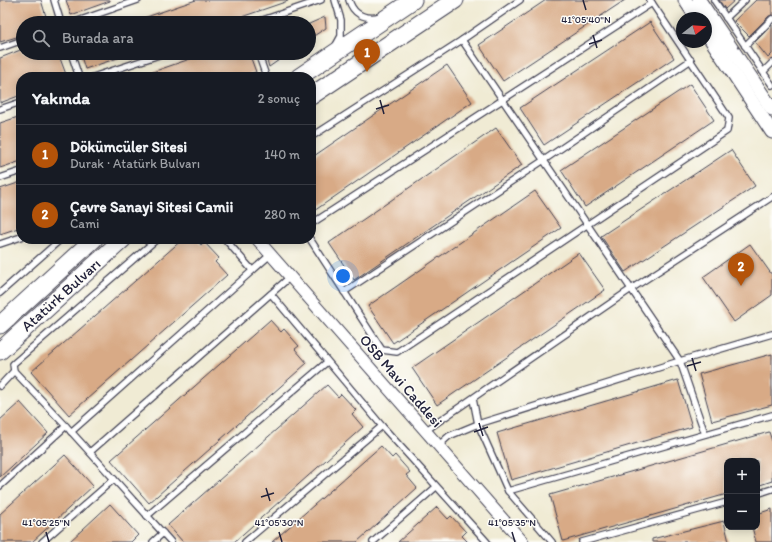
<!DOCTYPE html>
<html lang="tr">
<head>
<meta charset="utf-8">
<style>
  :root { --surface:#171b24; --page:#20242c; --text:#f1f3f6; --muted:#9ea1a6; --line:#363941; --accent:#b45309 }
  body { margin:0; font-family:Itim,sans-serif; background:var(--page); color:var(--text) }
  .controls { position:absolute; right:12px; bottom:12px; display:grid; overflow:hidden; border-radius:8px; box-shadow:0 2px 10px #0003 }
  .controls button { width:36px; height:36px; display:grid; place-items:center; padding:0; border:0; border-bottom:1px solid var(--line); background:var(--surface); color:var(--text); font:20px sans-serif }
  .compass { position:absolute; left:676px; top:12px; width:36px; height:36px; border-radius:50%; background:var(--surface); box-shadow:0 2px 10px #0003; rotate:73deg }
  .you { position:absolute; left:343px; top:276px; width:14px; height:14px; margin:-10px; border:3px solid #fff; border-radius:50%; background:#1a73e8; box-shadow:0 0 0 6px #1a73e833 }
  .badge { display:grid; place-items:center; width:26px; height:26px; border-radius:50%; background:var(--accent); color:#fff; font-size:13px; font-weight:700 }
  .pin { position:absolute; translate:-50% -33px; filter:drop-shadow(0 1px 2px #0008) }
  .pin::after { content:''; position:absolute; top:21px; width:14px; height:12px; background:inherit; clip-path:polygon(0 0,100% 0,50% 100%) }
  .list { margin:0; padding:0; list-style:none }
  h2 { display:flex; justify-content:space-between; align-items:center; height:52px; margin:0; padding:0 16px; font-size:17px }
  h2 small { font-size:13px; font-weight:400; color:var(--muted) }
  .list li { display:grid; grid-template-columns:26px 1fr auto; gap:12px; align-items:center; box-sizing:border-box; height:60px; padding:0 16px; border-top:1px solid var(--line) }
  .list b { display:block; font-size:15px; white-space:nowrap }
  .list p { margin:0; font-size:13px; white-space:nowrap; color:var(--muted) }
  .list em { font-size:13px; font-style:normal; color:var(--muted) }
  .icon { flex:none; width:22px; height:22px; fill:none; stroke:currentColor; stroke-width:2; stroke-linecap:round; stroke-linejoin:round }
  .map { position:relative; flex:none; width:772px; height:542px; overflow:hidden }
  .search { position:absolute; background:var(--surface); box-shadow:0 2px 10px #0003; left:16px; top:16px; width:300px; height:44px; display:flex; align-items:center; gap:10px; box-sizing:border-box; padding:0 14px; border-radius:22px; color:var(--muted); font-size:15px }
  .panel { position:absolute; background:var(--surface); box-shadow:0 2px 10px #0003; left:16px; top:72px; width:300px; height:172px; border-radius:16px }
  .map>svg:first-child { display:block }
  .building { fill:#d8aa86 }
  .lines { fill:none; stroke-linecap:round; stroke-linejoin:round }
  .service-casing { stroke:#414052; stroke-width:8 }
  .minor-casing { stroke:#414052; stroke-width:13 }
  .tertiary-casing { stroke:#414052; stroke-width:15 }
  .primary-casing { stroke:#414052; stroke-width:19 }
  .service { stroke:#fff; stroke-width:5.5 }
  .minor { stroke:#fff; stroke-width:11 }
  .tertiary { stroke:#fff; stroke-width:13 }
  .primary { stroke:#fff; stroke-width:17 }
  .ticks { fill:none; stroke:#22223b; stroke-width:1.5 }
  .labels { text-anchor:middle; stroke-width:3; stroke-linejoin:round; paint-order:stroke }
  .street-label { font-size:15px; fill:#22223b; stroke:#fdfcf7 }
  .ticks-label { font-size:10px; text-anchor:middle; fill:#22223b; stroke:#fdfcf7; stroke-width:3; stroke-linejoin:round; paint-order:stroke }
</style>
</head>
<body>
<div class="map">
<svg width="772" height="542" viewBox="0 0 772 542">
  <rect width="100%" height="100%" fill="#fdfcf7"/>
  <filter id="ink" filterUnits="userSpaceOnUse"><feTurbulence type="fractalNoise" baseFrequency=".025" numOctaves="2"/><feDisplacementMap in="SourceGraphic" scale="8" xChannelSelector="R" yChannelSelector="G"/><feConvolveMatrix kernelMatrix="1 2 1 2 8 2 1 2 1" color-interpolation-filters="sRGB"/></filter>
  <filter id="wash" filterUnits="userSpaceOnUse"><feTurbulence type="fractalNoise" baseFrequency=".012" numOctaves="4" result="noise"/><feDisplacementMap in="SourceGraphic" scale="16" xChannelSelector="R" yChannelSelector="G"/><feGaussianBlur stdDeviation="0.9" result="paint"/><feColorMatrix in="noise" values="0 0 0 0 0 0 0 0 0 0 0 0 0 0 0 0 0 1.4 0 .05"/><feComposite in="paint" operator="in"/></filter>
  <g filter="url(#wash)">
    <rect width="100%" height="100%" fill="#f0ebd4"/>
    <g id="blocks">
      <!-- building -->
      <g class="building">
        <path d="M 0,0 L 41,0 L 48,23 L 23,23 L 23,35 L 0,42 Z"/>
        <path d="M 66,0 L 110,0 L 110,1 L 71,15 Z"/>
        <path d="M 196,0 L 288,0 L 288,1 L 224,23 L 132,23 L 132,22 Z"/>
        <path d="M 546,0 L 625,0 L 503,81 L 479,45 Z"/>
        <path d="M 719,0 L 735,0 L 725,9 Z"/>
        <path d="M 756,0 L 772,0 L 772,15 L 769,16 L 749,36 L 734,21 Z"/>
        <path d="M 325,17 L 326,28 L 309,39 L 309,24 Z"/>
        <path d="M 650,22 L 674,58 L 544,145 L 520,108 Z"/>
        <path d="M 772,25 L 772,54 L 768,58 L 755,42 Z"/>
        <path d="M 23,49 L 23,53 L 58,53 L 67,77 L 21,77 L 21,95 L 0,103 L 0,58 Z"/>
        <path d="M 80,53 L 129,53 L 130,54 L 85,69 Z"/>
        <path d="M 207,53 L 249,53 L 256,72 L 242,77 L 142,77 L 141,76 Z"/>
        <path d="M 265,53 L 289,53 L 269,67 Z"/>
        <path d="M 447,65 L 472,102 L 311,213 L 311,158 Z"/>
        <path d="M 690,84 L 714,120 L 585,207 L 561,170 Z"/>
        <path d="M 21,116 L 21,161 L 0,168 L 0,123 Z"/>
        <path d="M 496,128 L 522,165 L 354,280 L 329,243 Z"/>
        <path d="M 731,150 L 755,186 L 625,272 L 601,236 Z"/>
        <path d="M 21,182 L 21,227 L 0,234 L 0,189 Z"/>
        <path d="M 535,191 L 561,228 L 393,343 L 368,306 Z"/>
        <path d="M 183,239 L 196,239 L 201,245 L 204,242 L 219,258 L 215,262 L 227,275 L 69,415 L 31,372 Z"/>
        <path d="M 750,244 L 772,275 L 772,295 L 734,322 L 703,277 Z"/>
        <path d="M 579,253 L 605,290 L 437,405 L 412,368 Z"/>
        <path d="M 270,320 L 281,332 L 284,329 L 299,346 L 295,349 L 307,363 L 149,503 L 111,460 Z"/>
        <path d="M 772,354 L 772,405 L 712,421 L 699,374 Z"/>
        <path d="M 678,380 L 692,427 L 511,480 L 497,433 Z"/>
        <path d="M 327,385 L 338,397 L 341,394 L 356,410 L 352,414 L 363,427 L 234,542 L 183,542 L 168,525 Z"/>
        <path d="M 20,402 L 48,433 L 0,477 L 0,420 Z"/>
        <path d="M 769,432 L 772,441 L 772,481 L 757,486 L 757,461 L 727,461 L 727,494 L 563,541 L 550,495 Z"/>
        <path d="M 381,446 L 392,458 L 395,455 L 410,472 L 406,475 L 417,488 L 357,542 L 272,542 Z"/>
        <path d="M 65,455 L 93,486 L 32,542 L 0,542 L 0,514 Z"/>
        <path d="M 110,504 L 138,535 L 131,542 L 69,542 Z"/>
        <path d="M 437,507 L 448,519 L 451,516 L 466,532 L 462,536 L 468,542 L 398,542 Z"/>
        <path d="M 772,509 L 772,542 L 756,542 L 752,527 L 757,527 L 757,514 Z"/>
        <path d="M 724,521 L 729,542 L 652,542 L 652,539 Z"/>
      </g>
    </g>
  </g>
  <g filter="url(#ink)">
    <use href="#blocks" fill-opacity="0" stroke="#414052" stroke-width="1"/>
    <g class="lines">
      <defs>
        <g id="service">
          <path d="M 54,0 L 61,23"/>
          <path d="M 335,0 L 341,20 L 341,36 L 336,45"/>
          <path d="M 349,0 C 353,14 364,19 378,17"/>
          <path d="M 714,0 L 772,85"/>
          <path d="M 726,18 L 745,0"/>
          <path d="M 72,23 L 138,0"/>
          <path d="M 254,23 L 321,0"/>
          <path d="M 462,40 L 680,361 L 705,434"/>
          <path d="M 745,46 L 772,19"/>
          <path d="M 0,48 L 23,40"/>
          <path d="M 71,53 L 79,77"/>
          <path d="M 258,53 L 266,76 L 264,77"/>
          <path d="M 763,72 L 772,63"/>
          <path d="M 93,77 L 165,53"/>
          <path d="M 0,109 L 21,102"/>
          <path d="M 311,137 L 462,40 L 520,0"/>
          <path d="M 0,178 L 21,171"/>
          <path d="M 311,224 L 652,3"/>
          <path d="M 157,239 L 13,364 L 14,371 L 66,426 L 171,542"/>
          <path d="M 225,239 L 252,270"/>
          <path d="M 310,239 L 382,350 L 397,352 L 727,131 L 729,118 L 650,0"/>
          <path d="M 0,244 L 21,237"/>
          <path d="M 344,292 L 544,160 L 691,60"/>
          <path d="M 0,293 L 61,239"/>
          <path d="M 271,294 L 382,426 L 487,542"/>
          <path d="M 0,386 L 14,371"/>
          <path d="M 473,399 L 478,424 L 508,491 L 552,542"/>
          <path d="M 425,431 L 631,289 L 772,197"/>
          <path d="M 71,432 L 270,255"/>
          <path d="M 438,446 L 449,436 L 478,424 L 680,361 L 772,334"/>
          <path d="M 90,452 L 290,277"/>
          <path d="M 0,486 L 66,426"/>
          <path d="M 508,491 L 772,415"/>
          <path d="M 757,494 L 772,489"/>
          <path d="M 147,516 L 327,362"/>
          <path d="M 42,542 L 114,479"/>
          <path d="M 153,542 L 163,533"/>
          <path d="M 245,542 L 382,426"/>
          <path d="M 373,542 L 436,487"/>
          <path d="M 582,542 L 727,502"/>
        </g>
        <path id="minor" d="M 257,239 L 523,542"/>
        <g id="tertiary">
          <path d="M 685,0 L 697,18"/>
          <path d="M 699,0 L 772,109"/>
          <path d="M 706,32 L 772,132"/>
        </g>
        <g id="primary">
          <path d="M 299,77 L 413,0"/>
          <path d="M 311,96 L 455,0"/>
          <path d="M 0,325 L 94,239"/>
          <path d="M 0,351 L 123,239"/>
        </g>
      </defs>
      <!-- service casing -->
      <use href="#service" class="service-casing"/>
      <!-- minor casing -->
      <use href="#minor" class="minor-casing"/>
      <!-- tertiary casing -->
      <use href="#tertiary" class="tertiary-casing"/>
      <!-- primary casing -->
      <use href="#primary" class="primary-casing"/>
      <!-- service -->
      <use href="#service" class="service"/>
      <!-- minor -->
      <use href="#minor" class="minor"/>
      <!-- tertiary -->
      <use href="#tertiary" class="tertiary"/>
      <!-- primary -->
      <use href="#primary" class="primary"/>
    </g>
  </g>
  <!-- ticks -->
  <path class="ticks" d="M 583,0 L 586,10M 593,35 L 597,48M 589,44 L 602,40M 380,100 L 384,114M 376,109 L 389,105M 692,358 L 696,371M 687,366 L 701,362M 479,423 L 483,436M 474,432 L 488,427M 266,488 L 270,501M 261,497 L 274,493M 46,532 L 49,542M 279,532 L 282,542M 512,532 L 515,542"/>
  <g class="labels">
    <!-- street labels -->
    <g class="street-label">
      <text transform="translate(61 295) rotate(-42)" y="5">Atatürk Bulvarı</text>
      <text transform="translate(401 381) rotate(49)" y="5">OSB Mavi Caddesi</text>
    </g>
  </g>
  <g class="ticks-label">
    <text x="586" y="23">41°05'40"N</text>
    <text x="46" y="526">41°05'25"N</text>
    <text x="279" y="526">41°05'30"N</text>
    <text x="512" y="526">41°05'35"N</text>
  </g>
</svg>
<div class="controls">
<button>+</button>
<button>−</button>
</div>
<svg class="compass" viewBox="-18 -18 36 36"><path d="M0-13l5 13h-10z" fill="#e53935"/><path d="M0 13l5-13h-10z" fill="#9ea1a6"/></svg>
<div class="you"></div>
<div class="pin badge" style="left:367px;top:72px">1</div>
<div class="pin badge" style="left:741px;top:286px">2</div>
<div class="search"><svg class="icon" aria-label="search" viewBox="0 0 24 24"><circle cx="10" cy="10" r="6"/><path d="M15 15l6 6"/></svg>Burada ara</div>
<section class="panel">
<h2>Yakında<small>2 sonuç</small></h2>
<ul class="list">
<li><span class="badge">1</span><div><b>Dökümcüler Sitesi</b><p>Durak · Atatürk Bulvarı</p></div><em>140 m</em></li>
<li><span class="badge">2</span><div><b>Çevre Sanayi Sitesi Camii</b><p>Cami</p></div><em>280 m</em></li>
</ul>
</section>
</div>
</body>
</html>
